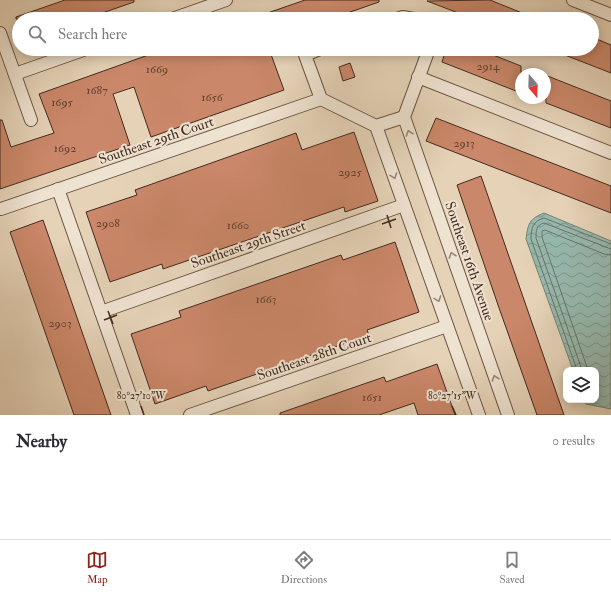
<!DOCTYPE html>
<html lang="en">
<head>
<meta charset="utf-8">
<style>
  :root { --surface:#fff; --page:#f7f7f7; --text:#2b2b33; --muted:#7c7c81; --line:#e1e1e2; --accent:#8f2418 }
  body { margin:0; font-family:"IM FELL Double Pica",serif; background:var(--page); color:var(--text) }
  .controls { position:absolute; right:12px; bottom:12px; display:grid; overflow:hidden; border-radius:8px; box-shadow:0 2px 10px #0003 }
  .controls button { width:36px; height:36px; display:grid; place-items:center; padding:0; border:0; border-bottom:1px solid var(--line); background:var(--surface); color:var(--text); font:20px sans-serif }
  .compass { position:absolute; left:515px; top:68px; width:36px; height:36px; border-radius:50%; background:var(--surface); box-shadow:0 2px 10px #0003; rotate:161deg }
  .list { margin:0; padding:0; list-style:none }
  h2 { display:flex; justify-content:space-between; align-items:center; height:52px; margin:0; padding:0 16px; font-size:17px }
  h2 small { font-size:13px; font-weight:400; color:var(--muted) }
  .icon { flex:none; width:22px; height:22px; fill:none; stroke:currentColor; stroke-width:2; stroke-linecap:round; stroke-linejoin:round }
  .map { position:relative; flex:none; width:611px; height:415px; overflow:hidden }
  .search { position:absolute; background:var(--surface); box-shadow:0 2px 10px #0003; left:12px; right:12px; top:12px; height:44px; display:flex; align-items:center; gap:10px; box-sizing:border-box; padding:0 14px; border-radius:22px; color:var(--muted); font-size:15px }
  .sheet { height:124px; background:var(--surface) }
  nav { display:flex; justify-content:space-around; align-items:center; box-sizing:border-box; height:56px; border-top:1px solid var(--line); background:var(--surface); font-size:11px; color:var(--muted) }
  nav a { display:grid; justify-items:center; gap:2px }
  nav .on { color:var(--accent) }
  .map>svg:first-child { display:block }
  .water { fill:url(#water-waves); stroke:#758074 }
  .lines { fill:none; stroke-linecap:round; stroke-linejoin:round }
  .shore { stroke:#6c7266; stroke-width:1 }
  .building { fill:#ca8769; stroke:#432b1f }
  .street-casing { stroke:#6c5545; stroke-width:14 }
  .street { stroke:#eee2d0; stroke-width:12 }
  .oneway { stroke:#988678 }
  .ticks { fill:none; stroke:#432b1f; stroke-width:1.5 }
  .labels { text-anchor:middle; stroke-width:4; stroke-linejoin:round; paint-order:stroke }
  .number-label { font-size:12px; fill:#654232 }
  .street-label { font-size:14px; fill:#432b1f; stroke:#eee2d0 }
  .ticks-label { font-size:10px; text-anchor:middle; fill:#432b1f; stroke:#eee2d0; stroke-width:4; stroke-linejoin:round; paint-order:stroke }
</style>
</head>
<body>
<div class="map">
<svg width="611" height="415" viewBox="0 0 611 415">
  <defs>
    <pattern id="water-waves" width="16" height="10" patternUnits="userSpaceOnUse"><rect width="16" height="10" fill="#96b8ad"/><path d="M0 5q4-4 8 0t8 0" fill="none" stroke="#7c968c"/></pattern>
  </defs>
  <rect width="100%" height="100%" fill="#e5d2b7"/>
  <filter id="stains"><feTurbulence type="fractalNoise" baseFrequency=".005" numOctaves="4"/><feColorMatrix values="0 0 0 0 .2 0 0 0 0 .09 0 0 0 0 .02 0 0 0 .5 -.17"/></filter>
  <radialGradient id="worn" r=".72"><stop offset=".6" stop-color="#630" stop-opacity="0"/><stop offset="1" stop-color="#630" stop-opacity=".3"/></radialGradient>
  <!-- water -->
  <path class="water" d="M 544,213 L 611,241 L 611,409 L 586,404 L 584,400 L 596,400 L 596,370 L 573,370 L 526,239 C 528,224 529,219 544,213 Z"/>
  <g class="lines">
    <!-- shore -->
    <g class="shore">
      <path d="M 577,370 L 531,239 C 531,228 533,221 544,218 L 611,244"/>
      <path d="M 582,370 L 536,238 C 536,231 536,225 544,223 L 611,249"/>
      <path d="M 588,370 L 542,237 L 542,231 L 545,230 L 604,254 L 611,255"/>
    </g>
  </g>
  <!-- building -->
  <g class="building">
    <path d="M 65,0 L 134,0 L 134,2 L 85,19 L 16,19 L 16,17 Z"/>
    <path d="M 305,0 L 379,0 L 379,2 L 330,19 L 256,19 L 256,17 Z"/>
    <path d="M 490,0 L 537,19 L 474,19 L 427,1 Z"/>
    <path d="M 592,37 L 611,45 L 611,73 L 552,50 L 592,49 Z"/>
    <path d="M 165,49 L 269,49 L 284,90 L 151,137 L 134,87 L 113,94 L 130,145 L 0,189 L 0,120 L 2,120 L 11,147 L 54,133 L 39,94 Z"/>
    <path d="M 446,49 L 478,49 L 521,66 L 521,93 L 442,62 Z"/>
    <path d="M 350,63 L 355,77 L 343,81 L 339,67 Z"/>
    <path d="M 545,75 L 611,101 L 611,128 L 546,103 Z"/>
    <path d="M 436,118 L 611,186 L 611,213 L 426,141 Z"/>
    <path d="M 354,132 L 378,201 L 345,212 L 344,207 L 163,269 L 162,264 L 110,282 L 86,212 L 137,195 L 135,190 L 296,133 L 302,150 Z"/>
    <path d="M 481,176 L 522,294 L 564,415 L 537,415 L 498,305 L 457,185 Z"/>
    <path d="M 43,220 L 111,415 L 74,415 L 10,232 Z"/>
    <path d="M 395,242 L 419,312 L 367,330 L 369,335 L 208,391 L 206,386 L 155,404 L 131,334 L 181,317 L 179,311 L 341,255 L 343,260 Z"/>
    <path d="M 437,364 L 455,415 L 418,415 L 414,403 L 379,415 L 280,415 L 280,413 L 384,377 L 386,382 Z"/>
  </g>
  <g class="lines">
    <defs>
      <g id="street">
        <path d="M 573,0 L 611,15"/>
        <path d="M 172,19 L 226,0"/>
        <path d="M 397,19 L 403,17 L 414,19"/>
        <path d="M 0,33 L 31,120"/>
        <path d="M 320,49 L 305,55 L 321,99 L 376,126 L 404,117"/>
        <path d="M 429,49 L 404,117 L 508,415"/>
        <path d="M 15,74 L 86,49"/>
        <path d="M 418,77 L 611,153"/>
        <path d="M 376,126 L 479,415"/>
        <path d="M 58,189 L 137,415"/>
        <path d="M 1,209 L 321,99"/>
        <path d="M 101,312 L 404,205"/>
        <path d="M 190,415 L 447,326"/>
      </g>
    </defs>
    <!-- street casing -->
    <use href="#street" class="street-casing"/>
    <!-- street -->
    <use href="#street" class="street"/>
  </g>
  <!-- one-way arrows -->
  <defs><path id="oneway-chevron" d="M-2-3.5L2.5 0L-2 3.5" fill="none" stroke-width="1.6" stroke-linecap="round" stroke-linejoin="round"/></defs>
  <g class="oneway">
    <use href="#oneway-chevron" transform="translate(409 133) rotate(-109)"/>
    <use href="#oneway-chevron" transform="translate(394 176) rotate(70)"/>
    <use href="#oneway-chevron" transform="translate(452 255) rotate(-109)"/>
    <use href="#oneway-chevron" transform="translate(438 299) rotate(70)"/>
    <use href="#oneway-chevron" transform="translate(495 378) rotate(-109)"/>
  </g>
  <!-- ticks -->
  <path class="ticks" d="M 387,215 L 391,228M 382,224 L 396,219M 108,311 L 113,324M 104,320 L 117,315M 141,406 L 144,415M 452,406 L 456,415"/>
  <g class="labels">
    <!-- number labels -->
    <g class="number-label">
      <text x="488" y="70">2914</text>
      <text x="157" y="73">1669</text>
      <text x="97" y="94">1687</text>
      <text x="212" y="101">1656</text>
      <text x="62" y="106">1695</text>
      <text x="464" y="147">2913</text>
      <text x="65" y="152">1692</text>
      <text x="350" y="176">2925</text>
      <text x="108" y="227">2908</text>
      <text x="238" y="229">1660</text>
      <text x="266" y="303">1663</text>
      <text x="60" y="327">2903</text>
      <text x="372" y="401">1651</text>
    </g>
    <!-- street labels -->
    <g class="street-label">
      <text transform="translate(156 140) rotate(-19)" y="5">Southeast 29th Court</text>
      <text transform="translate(248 244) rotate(-19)" y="5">Southeast 29th Street</text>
      <text transform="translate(470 261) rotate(71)" y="5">Southeast 16th Avenue</text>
      <text transform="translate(314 356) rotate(-19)" y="5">Southeast 28th Court</text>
    </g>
  </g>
  <g class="ticks-label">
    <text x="141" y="399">80°27'10"W</text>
    <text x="452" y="399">80°27'15"W</text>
  </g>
  <rect width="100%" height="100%" filter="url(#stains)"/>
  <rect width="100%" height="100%" fill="url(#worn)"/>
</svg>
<div class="controls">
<button><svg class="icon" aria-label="layers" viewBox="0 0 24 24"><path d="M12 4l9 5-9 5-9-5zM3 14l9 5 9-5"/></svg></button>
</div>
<svg class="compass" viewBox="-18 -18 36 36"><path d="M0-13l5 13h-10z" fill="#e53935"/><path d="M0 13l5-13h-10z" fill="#7c7c81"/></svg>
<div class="search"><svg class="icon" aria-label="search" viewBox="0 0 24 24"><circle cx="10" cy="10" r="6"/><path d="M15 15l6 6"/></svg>Search here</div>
</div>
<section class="sheet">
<h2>Nearby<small>0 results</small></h2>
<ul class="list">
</ul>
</section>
<nav>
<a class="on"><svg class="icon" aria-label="map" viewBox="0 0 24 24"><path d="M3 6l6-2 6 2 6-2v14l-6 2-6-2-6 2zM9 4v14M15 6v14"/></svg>Map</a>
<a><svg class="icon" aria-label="directions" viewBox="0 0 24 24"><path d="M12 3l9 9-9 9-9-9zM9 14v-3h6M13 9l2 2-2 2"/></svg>Directions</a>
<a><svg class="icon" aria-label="saved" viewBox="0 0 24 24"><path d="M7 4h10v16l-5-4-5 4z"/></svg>Saved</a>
</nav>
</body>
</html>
